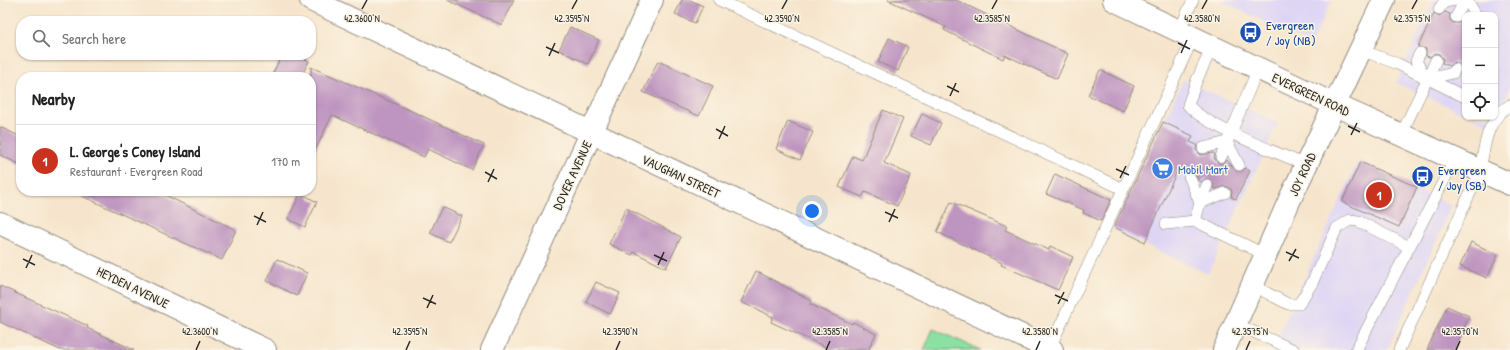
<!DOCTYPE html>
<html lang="en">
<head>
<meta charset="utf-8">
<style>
  :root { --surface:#fff; --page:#f6f6f6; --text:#222; --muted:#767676; --line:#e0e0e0; --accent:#c8321e }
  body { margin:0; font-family:"Patrick Hand",sans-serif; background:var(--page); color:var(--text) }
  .controls { position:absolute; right:12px; top:12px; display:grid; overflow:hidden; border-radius:8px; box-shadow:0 1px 3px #0004 }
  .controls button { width:36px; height:36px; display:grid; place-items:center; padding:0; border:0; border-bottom:1px solid var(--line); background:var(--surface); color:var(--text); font:20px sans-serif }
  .you { position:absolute; left:812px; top:211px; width:14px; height:14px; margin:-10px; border:3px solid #fff; border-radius:50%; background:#1a73e8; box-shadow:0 0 0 6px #1a73e833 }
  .badge { display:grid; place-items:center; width:26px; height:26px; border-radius:50%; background:var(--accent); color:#fff; font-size:13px; font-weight:700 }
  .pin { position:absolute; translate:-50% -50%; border:2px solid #fff; box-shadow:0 1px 4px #0006 }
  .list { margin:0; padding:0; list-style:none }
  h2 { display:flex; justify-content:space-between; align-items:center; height:52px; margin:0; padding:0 16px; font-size:17px }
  h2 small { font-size:13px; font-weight:400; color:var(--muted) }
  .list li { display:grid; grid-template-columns:26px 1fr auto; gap:12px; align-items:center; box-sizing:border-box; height:72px; padding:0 16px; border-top:1px solid var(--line) }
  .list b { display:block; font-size:15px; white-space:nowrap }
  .list p { margin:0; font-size:13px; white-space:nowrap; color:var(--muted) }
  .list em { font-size:13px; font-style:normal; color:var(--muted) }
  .icon { flex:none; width:22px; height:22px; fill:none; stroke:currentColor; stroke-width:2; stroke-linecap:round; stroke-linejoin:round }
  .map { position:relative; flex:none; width:1510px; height:350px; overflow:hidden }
  .search { position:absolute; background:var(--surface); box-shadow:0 1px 3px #0004; left:16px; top:16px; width:300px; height:44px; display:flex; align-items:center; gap:10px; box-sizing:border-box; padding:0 14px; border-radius:16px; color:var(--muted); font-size:15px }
  .panel { position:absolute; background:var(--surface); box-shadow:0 1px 3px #0004; left:16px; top:72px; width:300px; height:124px; border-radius:16px }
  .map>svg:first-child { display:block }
  .built { fill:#ded5f5 }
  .green { fill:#8be1a3; stroke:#5b8667 }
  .building { fill:#be94c0 }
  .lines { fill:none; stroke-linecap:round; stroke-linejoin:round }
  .lane-casing { stroke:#90887c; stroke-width:12 }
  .street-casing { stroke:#90887c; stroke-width:24 }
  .secondary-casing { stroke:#90887c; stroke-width:24 }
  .lane { stroke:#fff; stroke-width:11 }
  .street { stroke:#fff; stroke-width:22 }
  .secondary { stroke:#fff; stroke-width:22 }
  .ticks { fill:none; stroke:#2b2b2b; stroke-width:1.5 }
  .labels { text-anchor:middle; stroke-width:3; stroke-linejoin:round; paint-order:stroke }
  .transit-label { font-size:13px; fill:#164399; stroke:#fcf5e5; text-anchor:start }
  .street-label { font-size:13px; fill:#2b2b2b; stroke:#fcf5e5 }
  .shop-label { font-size:13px; fill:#366cbe; stroke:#fcf5e5; text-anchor:start }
  .ticks-label { font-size:10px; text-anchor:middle; fill:#2b2b2b; stroke:#fcf5e5; stroke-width:3; stroke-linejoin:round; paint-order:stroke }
</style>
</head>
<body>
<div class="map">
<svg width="1510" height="350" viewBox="0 0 1510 350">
  <rect width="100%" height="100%" fill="#fcf5e5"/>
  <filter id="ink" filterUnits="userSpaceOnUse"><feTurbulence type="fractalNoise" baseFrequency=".025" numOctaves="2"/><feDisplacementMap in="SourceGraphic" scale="8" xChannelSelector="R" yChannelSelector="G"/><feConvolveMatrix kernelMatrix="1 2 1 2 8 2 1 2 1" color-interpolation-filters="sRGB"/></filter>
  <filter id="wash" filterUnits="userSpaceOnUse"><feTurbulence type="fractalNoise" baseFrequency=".012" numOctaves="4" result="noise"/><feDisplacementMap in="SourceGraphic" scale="16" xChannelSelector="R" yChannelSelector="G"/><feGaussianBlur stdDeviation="0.9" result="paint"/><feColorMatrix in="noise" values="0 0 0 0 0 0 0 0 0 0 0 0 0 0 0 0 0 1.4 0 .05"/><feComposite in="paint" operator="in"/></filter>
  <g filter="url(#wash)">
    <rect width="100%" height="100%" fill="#f6e5cc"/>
    <!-- built -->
    <g class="built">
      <path d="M 1219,0 L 1332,0 L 1311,44 Z"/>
      <path d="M 1434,0 L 1507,0 L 1510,2 L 1510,88 L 1492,127 L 1471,117 L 1495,117 L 1495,15 L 1465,15 L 1465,114 L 1396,83 Z"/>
      <path d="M 1183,80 L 1278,123 L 1208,274 L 1114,230 Z"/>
      <path d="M 1357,163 L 1452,206 L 1387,350 L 1272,350 Z"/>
    </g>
    <!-- green -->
    <path class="green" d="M 933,329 L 980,350 L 924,350 Z"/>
    <g id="blocks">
      <!-- building -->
      <g class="building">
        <path d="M 447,0 L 514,0 L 502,25 Z"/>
        <path d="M 682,0 L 690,0 L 703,6 L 695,23 L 675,14 Z"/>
        <path d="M 888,0 L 956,0 L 1068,54 L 1057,79 L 1005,55 L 1003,59 L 980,48 L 944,30 L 946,27 Z"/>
        <path d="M 1445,12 L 1450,14 L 1450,20 L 1453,23 L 1459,23 L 1462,20 L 1465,21 L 1465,74 L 1461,72 L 1462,68 L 1458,63 L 1454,62 L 1449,66 L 1442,63 L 1443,59 L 1439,54 L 1435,53 L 1430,57 L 1426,56 L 1426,49 L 1418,47 L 1434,13 L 1439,16 Z"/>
        <path d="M 570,27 L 599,40 L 588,64 L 559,50 Z"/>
        <path d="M 889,38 L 908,47 L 898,71 L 878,62 Z"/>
        <path d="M 282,55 L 296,55 L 309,61 L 301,77 L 271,77 Z"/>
        <path d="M 658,61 L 713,86 L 699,116 L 643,92 Z"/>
        <path d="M 311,67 L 416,113 L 484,145 L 472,170 L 428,149 L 424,157 L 332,115 L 311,159 Z"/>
        <path d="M 1100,70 L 1134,86 L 1123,111 L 1088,95 Z"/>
        <path d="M 883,110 L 903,119 L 884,163 L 911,175 L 897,206 L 865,192 L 862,197 L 839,187 L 853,156 L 862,160 Z"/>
        <path d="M 922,114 L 941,123 L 931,145 L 911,136 Z"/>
        <path d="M 788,121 L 813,132 L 800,160 L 776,149 Z"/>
        <path d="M 1163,122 L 1193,136 L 1190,142 L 1197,145 L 1196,150 L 1201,155 L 1213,153 L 1215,154 L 1214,158 L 1218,163 L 1222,164 L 1227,160 L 1236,171 L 1242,171 L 1245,168 L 1250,171 L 1236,199 L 1231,197 L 1232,191 L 1229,187 L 1223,186 L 1216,189 L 1213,188 L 1214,184 L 1210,179 L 1206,178 L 1201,182 L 1199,181 L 1193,170 L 1187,169 L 1183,173 L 1177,171 L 1145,242 L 1114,227 Z"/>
        <path d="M 0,127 L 21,137 L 21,165 L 0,155 Z"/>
        <path d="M 1360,162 L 1417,187 L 1399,227 L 1342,202 Z"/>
        <path d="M 1055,174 L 1111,200 L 1101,221 L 1083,213 L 1084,210 L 1046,194 Z"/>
        <path d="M 71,191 L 157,191 L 236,230 L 222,260 Z"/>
        <path d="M 299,196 L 306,196 L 317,202 L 305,227 L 288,219 Z"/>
        <path d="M 951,202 L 1007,226 L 1005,230 L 1049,250 L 1050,246 L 1073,257 L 1058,290 L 1001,265 L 1002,263 L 937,232 Z"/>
        <path d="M 442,207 L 462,216 L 449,242 L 430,233 Z"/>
        <path d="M 626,208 L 681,237 L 666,268 L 634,252 L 632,255 L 609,244 Z"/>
        <path d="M 1471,242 L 1498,255 L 1487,278 L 1460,266 Z"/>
        <path d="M 277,259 L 307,273 L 297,296 L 267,281 Z"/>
        <path d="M 756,271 L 812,301 L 810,304 L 852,324 L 853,322 L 876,334 L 868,350 L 832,350 L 771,322 L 773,317 L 741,302 Z"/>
        <path d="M 596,282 L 620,293 L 610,314 L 586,302 Z"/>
        <path d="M 0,286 L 88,326 L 87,328 L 134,350 L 60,350 L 0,322 Z"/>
        <path d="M 1447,306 L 1469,316 L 1454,350 L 1427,350 Z"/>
      </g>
    </g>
  </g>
  <g filter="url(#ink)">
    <use href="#blocks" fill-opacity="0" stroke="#90887c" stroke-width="1"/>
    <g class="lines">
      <defs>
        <g id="lane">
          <path d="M 719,0 L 1123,189"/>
          <path d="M 1467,0 L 1476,15"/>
          <path d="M 1439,9 L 1444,2 L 1456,0"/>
          <path d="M 1456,17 L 1465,0"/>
          <path d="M 1179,31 L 1193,0"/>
          <path d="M 1212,47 L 1196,82 L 1188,105 C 1206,127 1277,152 1306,165"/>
          <path d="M 1361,50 L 1398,64 L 1465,97"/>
          <path d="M 1420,53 L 1416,61 L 1427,79 L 1453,73 L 1455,69"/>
          <path d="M 1401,135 L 1436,60"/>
          <path d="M 1203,148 L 1227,142 L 1221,157"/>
          <path d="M 1239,165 L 1227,142 L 1258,69"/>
          <path d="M 1189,176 L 1200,203 L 1195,221 L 1266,255"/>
          <path d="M 1207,185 L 1200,203 L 1225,193"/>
          <path d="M 1166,224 L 1195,221"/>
          <path d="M 1252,285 L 1288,304 L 1299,304 L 1312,283 L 1337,228 L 1350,220 L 1358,221 L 1409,247"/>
          <path d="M 1236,324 L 1294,350"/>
          <path d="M 1049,350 L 1193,38"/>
          <path d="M 1356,350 L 1455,159"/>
          <path d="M 1399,350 L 1480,171 C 1485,144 1486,120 1510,105"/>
        </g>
        <g id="street">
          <path d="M 311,0 L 1052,350"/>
          <path d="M 0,223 L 265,350"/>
          <path d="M 492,350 L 652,0"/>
        </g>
        <g id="secondary">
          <path d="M 1114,0 L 1335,105 L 1510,184"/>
          <path d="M 1224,350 L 1290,199 L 1384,0"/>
        </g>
      </defs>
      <!-- lane casing -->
      <use href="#lane" class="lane-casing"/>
      <!-- street casing -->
      <use href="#street" class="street-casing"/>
      <!-- secondary casing -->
      <use href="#secondary" class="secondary-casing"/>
      <!-- lane -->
      <use href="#lane" class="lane"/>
      <!-- street -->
      <use href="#street" class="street"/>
      <!-- secondary -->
      <use href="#secondary" class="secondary"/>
    </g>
  </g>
  <!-- ticks -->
  <path class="ticks" d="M 362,9 L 367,0M 572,9 L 577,0M 782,9 L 787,0M 992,9 L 997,0M 1202,9 L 1207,0M 1412,9 L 1417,0M 1178,43 L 1190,49M 546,47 L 559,53M 1181,53 L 1187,40M 549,56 L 555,43M 947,86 L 959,92M 950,96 L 956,83M 1348,126 L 1360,132M 716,129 L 728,136M 1351,135 L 1357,123M 719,139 L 725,126M 1116,169 L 1129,175M 485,172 L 497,179M 1120,178 L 1126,166M 488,182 L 494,169M 885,212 L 898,218M 254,216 L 266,222M 889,222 L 895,209M 257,225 L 263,212M 1286,252 L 1299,258M 654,255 L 667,261M 23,259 L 35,265M 1289,261 L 1296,249M 658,265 L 664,252M 26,268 L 32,255M 1055,295 L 1068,301M 423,298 L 436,304M 1058,304 L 1064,292M 427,308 L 433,295M 196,350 L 200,341M 406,350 L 410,341M 616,350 L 620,341M 826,350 L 830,341M 1036,350 L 1040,341M 1246,350 L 1250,341M 1456,350 L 1460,341"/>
  <!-- icons -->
  <defs>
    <symbol id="bus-disc" viewBox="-11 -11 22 22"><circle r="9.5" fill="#1a4fb4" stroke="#fcf5e5"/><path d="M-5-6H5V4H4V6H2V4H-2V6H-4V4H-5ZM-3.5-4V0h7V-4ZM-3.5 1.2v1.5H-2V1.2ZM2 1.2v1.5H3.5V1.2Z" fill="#fff"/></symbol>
    <symbol id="supermarket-disc" viewBox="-11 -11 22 22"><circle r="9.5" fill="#3f7fe0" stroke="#fcf5e5"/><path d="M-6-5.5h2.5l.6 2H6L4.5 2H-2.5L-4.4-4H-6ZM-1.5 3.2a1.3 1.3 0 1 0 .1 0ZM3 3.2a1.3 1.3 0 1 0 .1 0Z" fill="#fff"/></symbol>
  </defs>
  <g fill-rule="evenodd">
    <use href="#bus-disc" x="1238" y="20" width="25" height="25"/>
    <use href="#supermarket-disc" x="1150" y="156" width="25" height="25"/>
    <use href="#bus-disc" x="1410" y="164" width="25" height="25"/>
  </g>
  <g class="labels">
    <!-- transit labels -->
    <g class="transit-label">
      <text x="1266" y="30">Evergreen<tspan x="1266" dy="15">/ Joy (NB)</tspan></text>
      <text x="1438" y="175">Evergreen<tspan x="1438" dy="15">/ Joy (SB)</tspan></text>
    </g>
    <!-- street labels -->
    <g class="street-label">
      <text transform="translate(1311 94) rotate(25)" y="5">EVERGREEN ROAD</text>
      <text transform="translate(1302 174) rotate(-65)" y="5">JOY ROAD</text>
      <text transform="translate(572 175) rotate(-65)" y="5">DOVER AVENUE</text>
      <text transform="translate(681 176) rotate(25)" y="5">VAUGHAN STREET</text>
      <text transform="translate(133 287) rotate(26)" y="5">HEYDEN AVENUE</text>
    </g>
    <!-- shop labels -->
    <g class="shop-label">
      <text x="1178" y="174">Mobil Mart</text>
    </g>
  </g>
  <g class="ticks-label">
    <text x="362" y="22">42.3600°N</text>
    <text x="572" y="22">42.3595°N</text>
    <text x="992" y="22">42.3585°N</text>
    <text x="782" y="22">42.3590°N</text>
    <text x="1202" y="22">42.3580°N</text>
    <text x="1412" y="22">42.3575°N</text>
    <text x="200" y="335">42.3600°N</text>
    <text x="410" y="335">42.3595°N</text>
    <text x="620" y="335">42.3590°N</text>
    <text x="830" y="335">42.3585°N</text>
    <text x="1040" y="335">42.3580°N</text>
    <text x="1250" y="335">42.3575°N</text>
    <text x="1460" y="335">42.3570°N</text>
  </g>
</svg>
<div class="controls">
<button>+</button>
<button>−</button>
<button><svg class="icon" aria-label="locate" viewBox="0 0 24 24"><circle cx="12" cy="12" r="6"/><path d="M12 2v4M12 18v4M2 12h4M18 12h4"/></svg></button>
</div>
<div class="you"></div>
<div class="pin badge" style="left:1379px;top:195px">1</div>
<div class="search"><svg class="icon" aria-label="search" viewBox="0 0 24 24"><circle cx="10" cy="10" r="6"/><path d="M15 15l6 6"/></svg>Search here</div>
<section class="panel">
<h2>Nearby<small></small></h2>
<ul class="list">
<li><span class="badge">1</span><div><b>L. George's Coney Island</b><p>Restaurant · Evergreen Road</p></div><em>170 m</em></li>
</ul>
</section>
</div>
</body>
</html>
